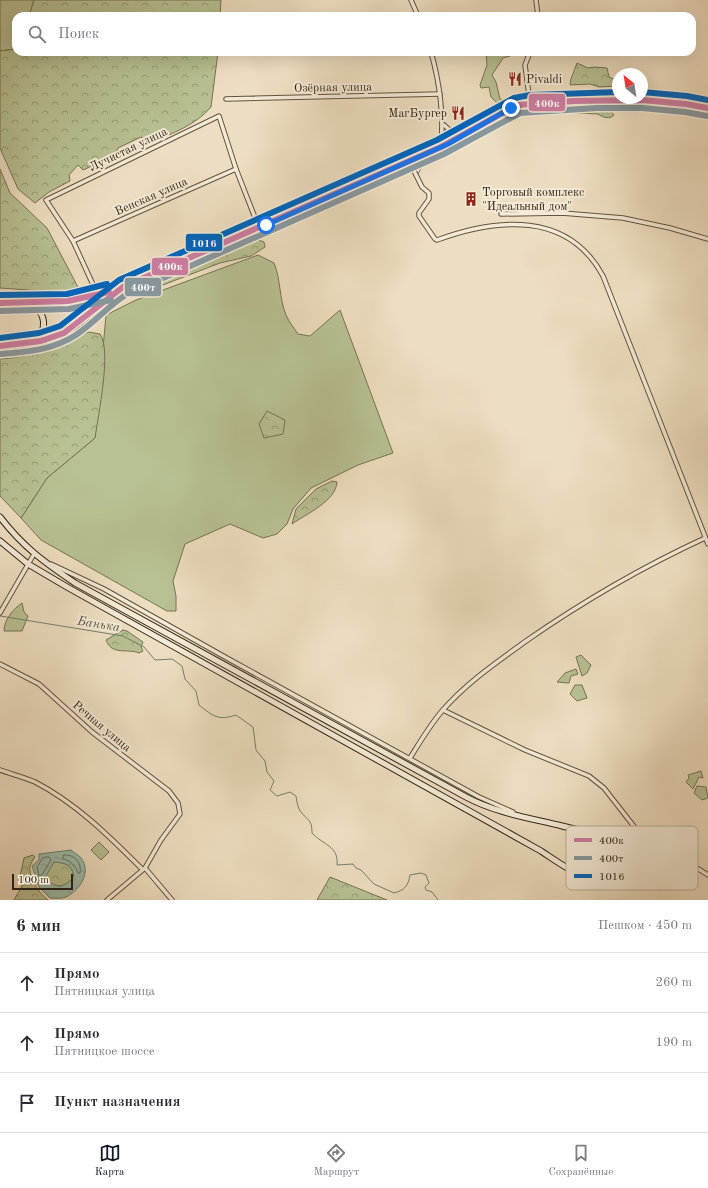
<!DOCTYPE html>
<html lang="ru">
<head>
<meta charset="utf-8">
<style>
  :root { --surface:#fff; --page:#f2f2f3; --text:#2b2b33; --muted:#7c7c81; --line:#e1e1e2; --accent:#111827 }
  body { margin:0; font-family:"Old Standard TT",serif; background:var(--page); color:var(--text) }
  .compass { position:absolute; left:612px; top:68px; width:36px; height:36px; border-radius:50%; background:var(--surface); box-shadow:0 4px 16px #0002; rotate:330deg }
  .scale { position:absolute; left:12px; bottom:10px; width:61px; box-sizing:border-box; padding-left:4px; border:2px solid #322513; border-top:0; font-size:11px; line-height:14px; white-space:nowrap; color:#322513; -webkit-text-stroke:3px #f4ead7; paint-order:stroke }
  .stop { position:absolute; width:12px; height:12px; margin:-9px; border:3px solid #1a73e8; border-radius:50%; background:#fff }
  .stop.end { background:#1a73e8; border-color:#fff; box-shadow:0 1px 4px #0008 }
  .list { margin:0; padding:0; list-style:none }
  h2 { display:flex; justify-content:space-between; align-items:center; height:52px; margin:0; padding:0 16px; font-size:17px }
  h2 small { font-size:13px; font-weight:400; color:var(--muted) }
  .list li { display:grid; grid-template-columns:26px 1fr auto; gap:12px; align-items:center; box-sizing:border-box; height:60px; padding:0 16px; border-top:1px solid var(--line) }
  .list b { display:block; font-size:15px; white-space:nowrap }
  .list p { margin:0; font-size:13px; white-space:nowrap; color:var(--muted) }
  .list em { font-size:13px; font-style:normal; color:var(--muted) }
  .icon { flex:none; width:22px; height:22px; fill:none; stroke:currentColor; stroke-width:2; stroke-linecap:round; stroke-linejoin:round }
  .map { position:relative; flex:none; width:708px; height:900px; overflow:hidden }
  .search { position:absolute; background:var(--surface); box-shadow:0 4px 16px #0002; left:12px; right:12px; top:12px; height:44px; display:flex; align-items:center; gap:10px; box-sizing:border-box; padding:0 14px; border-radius:12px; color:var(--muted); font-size:15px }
  .sheet { height:232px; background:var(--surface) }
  nav { display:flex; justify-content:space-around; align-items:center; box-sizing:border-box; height:56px; border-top:1px solid var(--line); background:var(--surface); font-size:11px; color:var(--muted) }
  nav a { display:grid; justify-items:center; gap:2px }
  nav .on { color:var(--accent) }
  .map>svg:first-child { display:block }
  .green { fill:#b8c193; stroke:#757353 }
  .forest { fill:url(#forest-crowns); stroke:#757353 }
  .water { fill:url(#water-ripples); stroke:#71806f; fill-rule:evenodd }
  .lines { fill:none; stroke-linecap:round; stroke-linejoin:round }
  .shore { stroke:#667160; stroke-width:1 }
  .stream { stroke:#71806f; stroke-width:1 }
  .street-casing { stroke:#61533e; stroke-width:5.5 }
  .secondary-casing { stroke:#322513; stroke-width:7 }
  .primary-casing { stroke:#322513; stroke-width:8 }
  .street { stroke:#f4ead7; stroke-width:3.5 }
  .secondary { stroke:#f4ead7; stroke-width:5 }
  .primary { stroke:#eedec1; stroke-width:5.5 }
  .bus-1-casing { stroke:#f4ead7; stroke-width:9 }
  .bus-2-casing { stroke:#f4ead7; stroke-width:9 }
  .bus-3-casing { stroke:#f4ead7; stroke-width:9 }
  .bus-1 { stroke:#cc7da2; stroke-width:6 }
  .bus-2 { stroke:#8899a1; stroke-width:6 }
  .bus-3 { stroke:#0065bd; stroke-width:6 }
  .route { stroke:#1a73e8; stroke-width:5 }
  .labels { text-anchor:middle; stroke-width:4; stroke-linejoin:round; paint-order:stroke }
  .poi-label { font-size:12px; fill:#322513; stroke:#f4ead7; text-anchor:start }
  .street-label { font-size:12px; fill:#322513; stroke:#f4ead7 }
  .water-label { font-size:13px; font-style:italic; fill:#525341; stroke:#f4ead7 }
  .key { fill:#f4ead7; stroke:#baaf9c; stroke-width:1 }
  .key-label { font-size:11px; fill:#322513 }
  .line-badge { stroke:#f4ead7; stroke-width:1.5 }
  .badge-label { font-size:11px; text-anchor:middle; font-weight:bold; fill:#fff }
</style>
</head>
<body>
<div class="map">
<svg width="708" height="900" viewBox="0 0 708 900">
  <defs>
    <pattern id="forest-crowns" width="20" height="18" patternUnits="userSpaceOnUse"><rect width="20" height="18" fill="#b8c193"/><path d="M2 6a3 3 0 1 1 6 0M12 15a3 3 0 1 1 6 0" fill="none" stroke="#969d77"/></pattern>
    <pattern id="water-ripples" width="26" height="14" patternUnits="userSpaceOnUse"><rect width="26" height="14" fill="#9bbdad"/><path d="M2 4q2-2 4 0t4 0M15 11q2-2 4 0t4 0" fill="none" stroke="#86a294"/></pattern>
  </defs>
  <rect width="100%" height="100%" fill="#eedec1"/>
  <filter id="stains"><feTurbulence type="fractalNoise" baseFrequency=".005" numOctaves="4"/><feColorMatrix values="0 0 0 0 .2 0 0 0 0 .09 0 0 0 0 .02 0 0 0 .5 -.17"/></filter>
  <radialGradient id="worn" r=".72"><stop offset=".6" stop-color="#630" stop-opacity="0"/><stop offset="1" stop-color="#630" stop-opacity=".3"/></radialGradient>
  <!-- green -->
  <g class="green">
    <path d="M 0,0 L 34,0 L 29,16 L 16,16 L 16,49 L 0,51 Z"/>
    <path d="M 486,52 L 523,52 L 503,58 L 492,75 L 496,82 L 500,99 L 505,101 L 503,105 L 498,104 L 491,97 L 489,87 L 481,88 L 480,85 L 487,65 Z"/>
    <path d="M 258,255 L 274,263 C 281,280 279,298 286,315 C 289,322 294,328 298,334 L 310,336 L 340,310 L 393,453 L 358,465 L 311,488 L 293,509 L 287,524 L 277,534 L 263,538 L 230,524 L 185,544 L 173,581 L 176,596 L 176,611 L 167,611 L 41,540 L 21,518 L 47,478 L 95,438 L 106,315 L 136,300 Z"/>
    <path d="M 22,603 L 24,612 L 28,616 L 22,631 L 4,631 C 4,620 13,609 22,603 Z"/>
    <path d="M 581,655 L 591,665 L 587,673 L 582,676 L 576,657 Z"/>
    <path d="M 576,669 L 578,674 L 571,676 L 569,683 L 557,682 L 565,673 Z"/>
    <path d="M 575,685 L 582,685 L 587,698 L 577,701 L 570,694 Z"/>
    <path d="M 701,771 L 703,778 L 699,777 L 693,789 L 686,782 L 689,778 L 688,775 Z"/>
    <path d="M 697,786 L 706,787 L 708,798 L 702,800 L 694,793 Z"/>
    <path d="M 99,842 L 109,852 L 101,860 L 91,850 Z"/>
  </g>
  <!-- forest -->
  <g class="forest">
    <path d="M 34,0 L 221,0 L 220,16 L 29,16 Z"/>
    <path d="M 16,49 L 16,52 L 218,52 L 211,107 C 196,125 171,134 150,143 L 141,137 L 118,148 L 114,156 L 83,170 L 78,165 L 69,175 L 70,181 L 49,192 L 35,203 L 18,189 L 0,148 L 0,51 Z"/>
    <path d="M 577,63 L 588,68 L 594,67 L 607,68 L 609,77 L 618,81 L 618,88 L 615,86 L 599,87 L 590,84 L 570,85 L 571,79 Z"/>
    <path d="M 556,106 C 569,106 609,105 614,115 C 610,120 602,117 598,114 L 556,112 L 554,110 L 554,107 Z"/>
    <path d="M 0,169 L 10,193 L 47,228 L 81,293 C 57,299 50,294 28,290 C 19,289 9,289 0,288 Z"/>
    <path d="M 256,239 L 264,242 L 265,247 L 251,256 L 220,263 L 137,295 L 126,296 L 132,291 L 217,255 L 222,255 L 238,244 Z"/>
    <path d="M 88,332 L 100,334 C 112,350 98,416 95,438 L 47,478 L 21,518 L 0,496 L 0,359 C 32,357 61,347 88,332 Z"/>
    <path d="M 267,411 L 285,420 L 283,434 L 264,438 L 259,424 Z"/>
    <path d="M 332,481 L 337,482 C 336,501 306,514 292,524 L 296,509 L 316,489 Z"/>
    <path d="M 123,630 L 127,631 L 143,642 L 141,647 L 143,651 L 139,653 C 127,648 112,656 106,640 Z"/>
    <path d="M 33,855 L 35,857 C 33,860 31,863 30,866 C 28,877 40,895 48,900 L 14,900 L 22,886 L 20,876 L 24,858 Z"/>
    <path d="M 54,862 C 66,863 71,864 74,876 C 67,888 52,890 45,876 Z"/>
    <path d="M 330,877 L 387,900 L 317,900 Z"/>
  </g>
  <!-- water -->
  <path class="water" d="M 71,850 C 74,853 79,855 81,858 C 92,872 80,890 66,897 C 62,899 55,898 50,898 L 39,887 L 32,866 L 39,860 L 39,854 ZM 54,862 C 66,863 71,864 74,876 C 67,888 52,890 46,876 Z"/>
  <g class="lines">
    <!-- shore -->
    <g class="shore">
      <path d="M 64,855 C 75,854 82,863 80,873 L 78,873 C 75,865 71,861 63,859 Z"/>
      <path d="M 49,857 L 51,860 L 42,875 L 39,876 L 37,867 L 43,858 Z"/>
    </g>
    <!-- stream -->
    <g class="stream">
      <path d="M 418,174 L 423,165 L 465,144 L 508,116"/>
      <path d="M 0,616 L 123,636 L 144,647 L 155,660 L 172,659 L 182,666 L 185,679 L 196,691 L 199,705 C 213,716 218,721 236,715 L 253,727 L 256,750 L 265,761 L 267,772 L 274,781 L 270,790 L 277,796 L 290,792 L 296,796 C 297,801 297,807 301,812 C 308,821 312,819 312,833 C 323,845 339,846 337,865 L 353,864 L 356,868 L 361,870 L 374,884 L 394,893 C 405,890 408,886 410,875 L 421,873 L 426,875 L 429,883 L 425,887 L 426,890 L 432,892 L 438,900"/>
    </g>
    <defs>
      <g id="street">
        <path d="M 411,0 L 418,16"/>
        <path d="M 536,0 L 538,16"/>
        <path d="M 431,52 C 440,84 444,114 441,147"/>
        <path d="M 530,52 L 525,65 L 530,103"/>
        <path d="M 226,99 L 440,94"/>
        <path d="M 444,125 L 454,134 L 462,135"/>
        <path d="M 409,161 L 422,187 L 429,193 L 429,199 L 419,213 L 419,216 L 435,239 L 437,240 C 497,218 568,211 603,276 L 708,544"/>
        <path d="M 501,214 L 562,213 L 623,218 L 670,228 L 708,239"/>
        <path d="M 73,241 L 236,169"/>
        <path d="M 101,302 L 73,241 L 46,200 L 219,116 L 236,169 L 259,228"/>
        <path d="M 51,564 L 104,589 L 225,657 L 479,797 L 513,812"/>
        <path d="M 0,613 L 34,554"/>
        <path d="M 0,664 L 39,684 L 92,732 L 169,791 L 178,803 L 180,814 L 161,840 L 145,868 L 107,900"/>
        <path d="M 443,710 L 525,750 L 589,776 L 604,788 L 636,829 L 708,875"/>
        <path d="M 410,758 C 420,742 430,725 442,711 C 466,683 497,662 526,641 C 585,600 640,568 705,538"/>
        <path d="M 0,770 C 11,774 24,777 35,782 C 76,803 110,837 142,869"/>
        <path d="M 145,868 L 172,900"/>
      </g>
      <g id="secondary">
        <path d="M 28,304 C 47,310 49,332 32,342"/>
        <path d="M 0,517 C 23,547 44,562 75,583 L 466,797 C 496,813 530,818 562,826 C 578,830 597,834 611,843 C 621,849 627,861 622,872 C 607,900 558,862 541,851 L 67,587 L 28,564 L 0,541"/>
      </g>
      <g id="primary">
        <path d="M 0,303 C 42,304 72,305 112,291"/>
        <path d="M 0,346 C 21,344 45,343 64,333 C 86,321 101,300 123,287 L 441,147 L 517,105 L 530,103 C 588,101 651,95 708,108"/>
      </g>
    </defs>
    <!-- street casing -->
    <use href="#street" class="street-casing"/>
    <!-- secondary casing -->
    <use href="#secondary" class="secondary-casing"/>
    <!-- primary casing -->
    <use href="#primary" class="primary-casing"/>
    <!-- street -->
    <use href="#street" class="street"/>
    <!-- secondary -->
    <use href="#secondary" class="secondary"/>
    <!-- primary -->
    <use href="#primary" class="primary"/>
    <defs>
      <g id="bus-1">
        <path d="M 0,303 L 68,301 L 109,292"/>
        <path d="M 0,346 L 41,341 L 64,333 L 123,287 L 441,147 L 517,105 L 574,101 L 642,100 L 686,104 L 708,108"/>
      </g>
      <g id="bus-2">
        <path d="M 0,311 L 69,309 L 111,300"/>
        <path d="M 1,354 C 27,352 53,350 76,335 C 94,323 108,306 127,294 L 444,154 L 520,113 L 597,108 L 642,108 L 685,112 L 707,116"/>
      </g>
      <g id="bus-3">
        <path d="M 642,92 L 687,96 L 708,100"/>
        <path d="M 0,295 L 67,294 L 107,284"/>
        <path d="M 0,338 L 39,333 L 60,326 L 119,280 L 437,140 L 514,98 L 530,95 L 618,92"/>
      </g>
    </defs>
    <!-- bus-1 casing -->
    <use href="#bus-1" class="bus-1-casing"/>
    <!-- bus-2 casing -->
    <use href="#bus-2" class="bus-2-casing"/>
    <!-- bus-3 casing -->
    <use href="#bus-3" class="bus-3-casing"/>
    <!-- bus-1 -->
    <use href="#bus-1" class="bus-1"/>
    <!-- bus-2 -->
    <use href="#bus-2" class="bus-2"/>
    <!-- bus-3 -->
    <use href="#bus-3" class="bus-3"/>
  </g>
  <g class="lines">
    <!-- route -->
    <path class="route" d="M 266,225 L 448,144 L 511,108"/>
  </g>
  <!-- icons -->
  <defs>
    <symbol id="restaurant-bare" viewBox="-9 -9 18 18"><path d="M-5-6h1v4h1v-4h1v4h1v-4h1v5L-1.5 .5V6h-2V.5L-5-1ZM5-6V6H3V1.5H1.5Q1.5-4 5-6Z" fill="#8f2418" stroke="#f4ead7" stroke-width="2.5" paint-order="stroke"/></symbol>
    <symbol id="building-bare" viewBox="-9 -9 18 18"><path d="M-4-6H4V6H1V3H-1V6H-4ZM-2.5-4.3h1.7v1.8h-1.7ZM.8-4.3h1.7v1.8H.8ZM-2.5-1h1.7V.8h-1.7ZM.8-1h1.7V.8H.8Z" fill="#8f2418" stroke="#f4ead7" stroke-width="2.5" paint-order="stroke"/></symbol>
  </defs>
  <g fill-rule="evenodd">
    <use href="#restaurant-bare" x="505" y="69" width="20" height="20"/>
    <use href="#restaurant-bare" x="448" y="103" width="20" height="20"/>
    <use href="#building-bare" x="461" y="189" width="20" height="20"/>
  </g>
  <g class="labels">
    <!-- poi labels -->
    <g class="poi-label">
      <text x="526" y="83">Pivaldi</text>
      <text x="447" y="117" text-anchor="end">МагБургер</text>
      <text x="482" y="196">Торговый комплекс<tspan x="482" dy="14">"Идеальный дом"</tspan></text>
    </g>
    <!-- street labels -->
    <g class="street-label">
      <text transform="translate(333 87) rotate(-1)" y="4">Озёрная улица</text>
      <text transform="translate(128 149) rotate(-26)" y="4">Лучистая улица</text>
      <text transform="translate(151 196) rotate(-24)" y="4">Венская улица</text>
      <text transform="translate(102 726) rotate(40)" y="4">Речная улица</text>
    </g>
    <!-- water labels -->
    <g class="water-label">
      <text transform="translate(99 623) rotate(9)" y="5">Банька</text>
    </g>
  </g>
  <!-- legend -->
  <rect x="566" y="826" width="132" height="64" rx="6" class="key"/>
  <rect x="574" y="838" width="18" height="4" fill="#cc7da2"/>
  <rect x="574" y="856" width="18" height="4" fill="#8899a1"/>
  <rect x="574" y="874" width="18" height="4" fill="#0065bd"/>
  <g class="key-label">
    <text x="599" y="844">400к</text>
    <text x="599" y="862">400т</text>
    <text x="599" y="880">1016</text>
  </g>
  <g class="line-badge">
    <rect x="528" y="93" width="38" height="19" rx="4" fill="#cc7da2"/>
    <rect x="185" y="233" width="38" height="19" rx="4" fill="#0065bd"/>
    <rect x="151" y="257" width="38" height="19" rx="4" fill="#cc7da2"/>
    <rect x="124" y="277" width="38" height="20" rx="4" fill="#8899a1"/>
  </g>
  <g class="badge-label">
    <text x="547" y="107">400к</text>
    <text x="204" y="247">1016</text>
    <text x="170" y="270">400к</text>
    <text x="143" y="291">400т</text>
  </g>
  <rect width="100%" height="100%" filter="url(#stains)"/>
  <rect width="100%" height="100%" fill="url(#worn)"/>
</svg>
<svg class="compass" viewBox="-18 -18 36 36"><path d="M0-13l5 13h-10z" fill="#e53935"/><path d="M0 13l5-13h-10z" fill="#7c7c81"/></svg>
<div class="scale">100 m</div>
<div class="stop" style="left:266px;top:225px"></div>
<div class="stop end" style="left:511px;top:108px"></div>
<div class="search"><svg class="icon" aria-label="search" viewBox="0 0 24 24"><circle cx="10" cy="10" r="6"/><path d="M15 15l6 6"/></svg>Поиск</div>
</div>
<section class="sheet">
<h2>6 мин<small>Пешком · 450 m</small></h2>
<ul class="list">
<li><svg class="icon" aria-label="ahead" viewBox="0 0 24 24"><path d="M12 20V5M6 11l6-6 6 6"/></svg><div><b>Прямо</b><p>Пятницкая улица</p></div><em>260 m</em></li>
<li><svg class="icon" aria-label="ahead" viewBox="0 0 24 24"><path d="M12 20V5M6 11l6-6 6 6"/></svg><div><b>Прямо</b><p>Пятницкое шоссе</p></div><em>190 m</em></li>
<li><svg class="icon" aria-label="arrive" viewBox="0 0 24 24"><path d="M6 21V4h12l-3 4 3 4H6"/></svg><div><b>Пункт назначения</b></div></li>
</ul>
</section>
<nav>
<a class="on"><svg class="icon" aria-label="map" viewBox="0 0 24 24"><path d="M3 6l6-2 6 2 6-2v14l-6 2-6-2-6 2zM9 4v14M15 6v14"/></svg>Карта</a>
<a><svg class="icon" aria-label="directions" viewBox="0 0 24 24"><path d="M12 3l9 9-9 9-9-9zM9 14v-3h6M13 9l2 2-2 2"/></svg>Маршрут</a>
<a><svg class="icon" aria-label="saved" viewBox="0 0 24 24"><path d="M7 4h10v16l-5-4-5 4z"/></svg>Сохранённые</a>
</nav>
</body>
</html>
